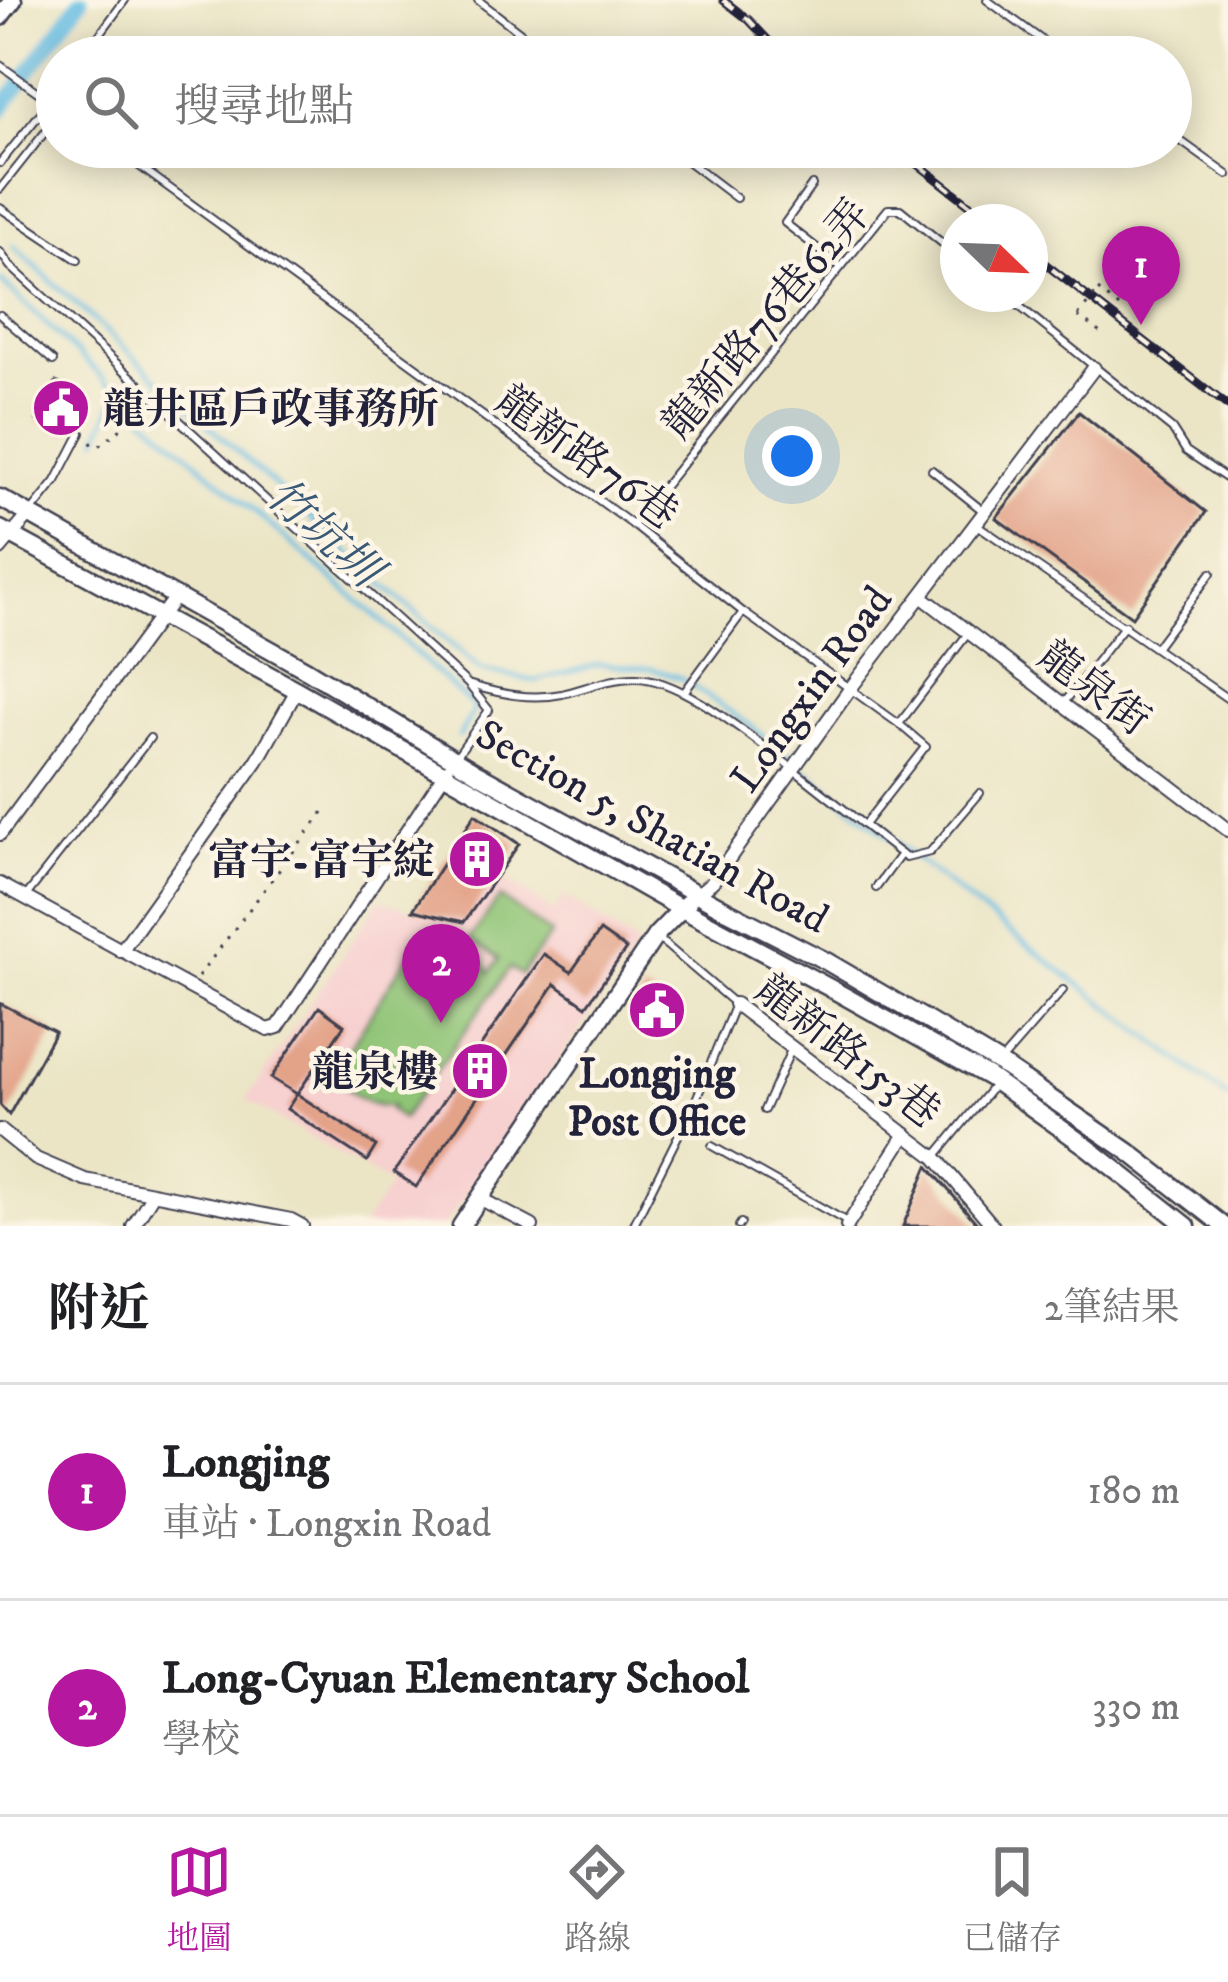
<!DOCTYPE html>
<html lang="zh-TW">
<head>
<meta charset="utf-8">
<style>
  :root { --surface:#fff; --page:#f6f6f6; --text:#202124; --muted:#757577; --line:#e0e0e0; --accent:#b5179e }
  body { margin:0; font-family:"IM FELL DW Pica","Noto Serif TC",serif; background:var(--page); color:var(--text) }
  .compass { position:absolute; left:940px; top:204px; width:108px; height:108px; border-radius:50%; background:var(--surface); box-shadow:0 6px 30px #0003; rotate:113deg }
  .you { position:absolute; left:792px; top:456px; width:42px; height:42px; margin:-30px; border:9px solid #fff; border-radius:50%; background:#1a73e8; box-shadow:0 0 0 18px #1a73e833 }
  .badge { display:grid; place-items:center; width:78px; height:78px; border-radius:50%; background:var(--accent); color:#fff; font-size:39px; font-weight:700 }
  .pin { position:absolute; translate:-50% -99px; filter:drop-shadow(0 3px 6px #0008) }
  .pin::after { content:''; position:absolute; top:63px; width:42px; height:36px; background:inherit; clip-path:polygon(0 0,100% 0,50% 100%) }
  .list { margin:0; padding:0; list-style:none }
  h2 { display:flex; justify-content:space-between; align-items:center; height:156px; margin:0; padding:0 48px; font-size:51px }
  h2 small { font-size:39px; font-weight:400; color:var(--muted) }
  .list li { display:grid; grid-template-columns:78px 1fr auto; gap:36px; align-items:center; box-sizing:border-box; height:216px; padding:0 48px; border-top:3px solid var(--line) }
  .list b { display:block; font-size:45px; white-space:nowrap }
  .list p { margin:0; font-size:39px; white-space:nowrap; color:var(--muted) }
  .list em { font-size:39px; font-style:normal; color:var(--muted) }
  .icon { flex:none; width:66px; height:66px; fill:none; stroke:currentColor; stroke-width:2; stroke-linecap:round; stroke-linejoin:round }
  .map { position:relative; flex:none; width:1228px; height:1226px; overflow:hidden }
  .search { position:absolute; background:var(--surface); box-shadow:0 6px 30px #0003; left:36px; right:36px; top:36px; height:132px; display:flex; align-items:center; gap:30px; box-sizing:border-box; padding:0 42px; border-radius:66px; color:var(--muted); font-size:45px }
  .sheet { height:588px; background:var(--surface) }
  nav { display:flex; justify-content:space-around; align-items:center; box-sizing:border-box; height:168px; border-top:3px solid var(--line); background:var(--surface); font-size:33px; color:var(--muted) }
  nav a { display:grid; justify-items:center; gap:6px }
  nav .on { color:var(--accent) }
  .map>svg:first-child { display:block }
  .built { fill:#f7d0d0 }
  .green { fill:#8fc476; stroke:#587358; stroke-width:3 }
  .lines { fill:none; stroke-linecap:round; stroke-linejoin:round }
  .stream { stroke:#67bee4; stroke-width:4.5 }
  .canal { stroke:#67bee4; stroke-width:15 }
  .building { fill:#e3a389 }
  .lane-casing { stroke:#403f50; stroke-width:10 }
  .street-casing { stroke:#403f50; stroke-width:16 }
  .secondary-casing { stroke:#403f50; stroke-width:21 }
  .path { stroke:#403f50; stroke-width:3; stroke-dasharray:3 9; stroke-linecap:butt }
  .lane { stroke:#fff; stroke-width:6 }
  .street { stroke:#fff; stroke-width:12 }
  .secondary { stroke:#fff; stroke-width:16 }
  .rail-casing { stroke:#22223b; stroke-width:9 }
  .rail { stroke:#fcf5e5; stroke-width:4.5; stroke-dasharray:14; stroke-linecap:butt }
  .path-bridge { stroke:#403f50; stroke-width:3; stroke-dasharray:3 9; stroke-linecap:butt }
  .labels { text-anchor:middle; stroke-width:9; stroke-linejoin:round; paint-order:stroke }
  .street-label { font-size:42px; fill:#22223b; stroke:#fcf5e5 }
  .poi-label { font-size:42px; font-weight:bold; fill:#22223b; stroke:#fcf5e5; text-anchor:end }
  .water-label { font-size:45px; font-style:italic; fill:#3a5976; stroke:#fcf5e5 }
</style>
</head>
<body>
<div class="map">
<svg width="1228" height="1226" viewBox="0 0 1228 1226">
  <rect width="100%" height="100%" fill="#fcf5e5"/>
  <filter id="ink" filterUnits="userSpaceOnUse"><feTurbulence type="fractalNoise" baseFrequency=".00833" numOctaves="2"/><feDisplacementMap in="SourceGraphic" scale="24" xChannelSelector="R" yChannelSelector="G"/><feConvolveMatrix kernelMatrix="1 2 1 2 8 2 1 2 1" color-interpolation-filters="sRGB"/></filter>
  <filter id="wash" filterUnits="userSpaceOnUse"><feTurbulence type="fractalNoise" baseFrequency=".004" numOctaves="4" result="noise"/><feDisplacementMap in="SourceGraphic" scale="48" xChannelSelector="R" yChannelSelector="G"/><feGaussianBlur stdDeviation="2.7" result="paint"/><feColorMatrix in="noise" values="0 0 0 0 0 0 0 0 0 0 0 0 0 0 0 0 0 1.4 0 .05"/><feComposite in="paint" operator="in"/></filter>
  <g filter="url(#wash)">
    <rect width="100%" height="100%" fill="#ebe5c6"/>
    <!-- built -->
    <path class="built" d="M 499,875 L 554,912 L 564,896 L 638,946 L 444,1226 L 362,1226 L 391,1184 L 246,1100 L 380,899 L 418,912 L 464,922 Z"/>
    <!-- green -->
    <path class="green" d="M 500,897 L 551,934 L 521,975 L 510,968 L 402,1119 L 390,1110 L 392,1106 C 367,1107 343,1093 336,1069 L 417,941 C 455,921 473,943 490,973 L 499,959 L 470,939 Z"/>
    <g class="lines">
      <!-- stream -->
      <g class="stream">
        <path d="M 13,246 L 376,578 L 481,670 L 535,681 L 600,664 L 652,669 L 681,678 L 748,724 L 969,901 L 1228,1097"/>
        <path d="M 0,280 L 136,409 L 378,618 L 475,708 L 459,737"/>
        <path d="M 98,439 L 117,395"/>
      </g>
      <!-- canal -->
      <path class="canal" d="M 0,111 L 81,0"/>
    </g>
    <g id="blocks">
      <!-- building -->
      <g class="building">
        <path d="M 56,382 L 85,396 L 66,434 L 37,420 Z"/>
        <path d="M 1079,412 L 1206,512 L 1132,617 L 996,518 Z"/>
        <path d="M 475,814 L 519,844 L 464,922 L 413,910 Z"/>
        <path d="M 600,931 L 626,949 L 586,1006 L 555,984 L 416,1187 L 394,1172 L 544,954 L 571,972 Z"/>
        <path d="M 644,991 L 681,1008 L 670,1030 L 634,1013 Z"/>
        <path d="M 0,1003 L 55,1032 L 9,1115 L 0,1105 Z"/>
        <path d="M 319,1007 L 344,1025 L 297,1094 L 271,1078 Z"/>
        <path d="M 297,1094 L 376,1146 L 367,1161 L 287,1109 Z"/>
        <path d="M 928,1166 L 979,1226 L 903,1226 Z"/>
      </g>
    </g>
  </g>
  <g filter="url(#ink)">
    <use href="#blocks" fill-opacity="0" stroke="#403f50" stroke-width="3"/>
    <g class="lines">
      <defs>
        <g id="lane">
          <path d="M 478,0 L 552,57"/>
          <path d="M 987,0 L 1065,57"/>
          <path d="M 83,57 L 125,0"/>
          <path d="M 0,65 L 57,106"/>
          <path d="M 1171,134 L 1228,175"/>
          <path d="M 113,147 L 633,525 L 743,612 L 899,724 L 926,747"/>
          <path d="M 669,147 L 736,198"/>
          <path d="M 0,163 L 57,93"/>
          <path d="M 812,185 L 785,223 L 840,266"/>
          <path d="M 0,189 L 57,117"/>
          <path d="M 0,208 L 78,260"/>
          <path d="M 0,252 L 10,266 L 468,684 L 489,710 L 456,757"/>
          <path d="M 1004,294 L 1172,429 L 1186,451 L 1226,478"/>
          <path d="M 0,315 L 53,361"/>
          <path d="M 932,470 L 982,510"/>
          <path d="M 32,511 L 56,481 L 81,433"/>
          <path d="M 976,524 L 1228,699"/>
          <path d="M 633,525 L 888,209 L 900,209 L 958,256"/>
          <path d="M 1156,647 L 1211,573"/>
          <path d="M 471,685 C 499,694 533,700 562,694 C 587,688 609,678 635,678 C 682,677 755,741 794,769"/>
          <path d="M 685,691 L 743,612"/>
          <path d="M 1064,703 L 1125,625"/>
          <path d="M 899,724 L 969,632"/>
          <path d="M 794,770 L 906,858 L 930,852 L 980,793"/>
          <path d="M 864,825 L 925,747"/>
          <path d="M 876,888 L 901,854"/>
          <path d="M 26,896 L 150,738"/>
          <path d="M 1002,1060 L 1063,990"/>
          <path d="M 764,1110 L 791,1050"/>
          <path d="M 712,1146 L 849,1223"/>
          <path d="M 935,1157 L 994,1085"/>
          <path d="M 633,1226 L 695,1102 L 735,1004 L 659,939"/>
          <path d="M 739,1226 L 741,1223"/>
        </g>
        <g id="street">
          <path d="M 0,549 L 30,514"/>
          <path d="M 921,596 L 1228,830"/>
          <path d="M 0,834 L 175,597"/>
          <path d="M 0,884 L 268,1030 L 278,1027 L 447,770"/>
          <path d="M 698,894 L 713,881 L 850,689 L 1094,368"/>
          <path d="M 121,951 L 257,761 L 297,690"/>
          <path d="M 735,1004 L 935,1157 L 993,1226"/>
          <path d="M 0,1130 L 36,1159 L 85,1180 L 291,1220 L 302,1226"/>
          <path d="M 479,1198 L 532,1226"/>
          <path d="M 133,1226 L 153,1194"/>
          <path d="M 847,1226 L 906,1134"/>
        </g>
        <g id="secondary">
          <path d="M 0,17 L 13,0"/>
          <path d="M 0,498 L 307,670 L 477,773 L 728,911 L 826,961 L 925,1019 L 999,1063 L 1129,1152 L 1224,1226"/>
          <path d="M 0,529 L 297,690 L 680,908 L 830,988 L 989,1077 L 1087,1147 L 1187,1226"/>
          <path d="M 461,1226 L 656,935 L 688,902"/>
        </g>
      </defs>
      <!-- lane casing -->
      <use href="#lane" class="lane-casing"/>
      <!-- street casing -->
      <use href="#street" class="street-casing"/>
      <!-- secondary casing -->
      <use href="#secondary" class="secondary-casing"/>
      <!-- path -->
      <g class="path">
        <path d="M 1098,290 L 1123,310"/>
        <path d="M 1078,316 L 1103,335"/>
        <path d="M 91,442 L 93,446 L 98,447 L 119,430 L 140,399"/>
        <path d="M 198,977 L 324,811"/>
        <path d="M 693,1128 L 705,1133 L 709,1139"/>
      </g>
      <!-- lane -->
      <use href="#lane" class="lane"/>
      <!-- street -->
      <use href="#street" class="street"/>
      <!-- secondary -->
      <use href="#secondary" class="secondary"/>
      <defs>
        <g id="rail">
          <path d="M 723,0 L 749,20 L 784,57"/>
          <path d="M 896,147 L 992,222"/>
          <path d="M 1030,252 L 1228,406"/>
        </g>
      </defs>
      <!-- rail casing -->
      <use href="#rail" class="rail-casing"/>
      <!-- rail -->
      <use href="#rail" class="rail"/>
      <!-- path-bridge -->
      <path class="path-bridge" d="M 1078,316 L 1098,290"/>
    </g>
  </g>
  <!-- icons -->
  <defs>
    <symbol id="civic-disc" viewBox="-11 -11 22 22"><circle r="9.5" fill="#b5179e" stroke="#fcf5e5"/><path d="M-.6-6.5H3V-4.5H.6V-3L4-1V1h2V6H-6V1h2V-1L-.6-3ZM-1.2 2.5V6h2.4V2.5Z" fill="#fff"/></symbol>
    <symbol id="building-disc" viewBox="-11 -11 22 22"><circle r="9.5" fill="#b5179e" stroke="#fcf5e5"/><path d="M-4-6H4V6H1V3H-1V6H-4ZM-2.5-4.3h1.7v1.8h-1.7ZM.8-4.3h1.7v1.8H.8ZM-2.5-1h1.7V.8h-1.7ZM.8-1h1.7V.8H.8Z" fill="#fff"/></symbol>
  </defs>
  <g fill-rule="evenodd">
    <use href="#civic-disc" x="28" y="375" width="66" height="66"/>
    <use href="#building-disc" x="444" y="826" width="66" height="66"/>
    <use href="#civic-disc" x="624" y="977" width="66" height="66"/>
    <use href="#building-disc" x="447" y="1038" width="66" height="66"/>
  </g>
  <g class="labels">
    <!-- street labels -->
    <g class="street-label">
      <text transform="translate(765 318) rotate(-50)" y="15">龍新路76巷62弄</text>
      <text transform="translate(588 456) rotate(36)" y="15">龍新路76巷</text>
      <text transform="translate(1095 687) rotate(37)" y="15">龍泉街</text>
      <text transform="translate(810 688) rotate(-54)" y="15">Longxin Road</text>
      <text transform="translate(653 825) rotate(29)" y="15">Section 5, Shatian Road</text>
      <text transform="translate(849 1050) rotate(38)" y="15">龍新路153巷</text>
    </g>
    <!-- poi labels -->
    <g class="poi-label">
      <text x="103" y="423" text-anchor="start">龍井區戶政事務所</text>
      <text x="435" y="874">富宇-富宇綻</text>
      <text x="438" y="1086">龍泉樓</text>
      <text x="657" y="1087" text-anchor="middle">Longjing<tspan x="657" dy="48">Post Office</tspan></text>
    </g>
    <!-- water labels -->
    <g class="water-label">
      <text transform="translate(324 531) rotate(42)" y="16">竹坑圳</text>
    </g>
  </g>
</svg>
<svg class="compass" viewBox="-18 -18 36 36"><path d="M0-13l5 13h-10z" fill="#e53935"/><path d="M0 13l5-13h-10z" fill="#757577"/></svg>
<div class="you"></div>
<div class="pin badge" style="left:1141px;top:325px">1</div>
<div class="pin badge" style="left:441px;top:1023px">2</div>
<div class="search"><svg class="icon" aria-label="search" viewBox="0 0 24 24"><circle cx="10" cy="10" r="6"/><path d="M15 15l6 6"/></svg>搜尋地點</div>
</div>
<section class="sheet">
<h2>附近<small>2筆結果</small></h2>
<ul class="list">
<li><span class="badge">1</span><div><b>Longjing</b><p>車站 · Longxin Road</p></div><em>180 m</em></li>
<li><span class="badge">2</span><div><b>Long-Cyuan Elementary School</b><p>學校</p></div><em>330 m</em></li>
</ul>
</section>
<nav>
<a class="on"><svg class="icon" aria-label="map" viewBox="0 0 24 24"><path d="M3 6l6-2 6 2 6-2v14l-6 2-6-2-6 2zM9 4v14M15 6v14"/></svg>地圖</a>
<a><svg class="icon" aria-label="directions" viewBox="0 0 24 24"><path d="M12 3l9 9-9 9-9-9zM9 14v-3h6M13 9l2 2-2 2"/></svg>路線</a>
<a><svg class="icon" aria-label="saved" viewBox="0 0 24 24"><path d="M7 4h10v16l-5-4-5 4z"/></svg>已儲存</a>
</nav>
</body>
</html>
